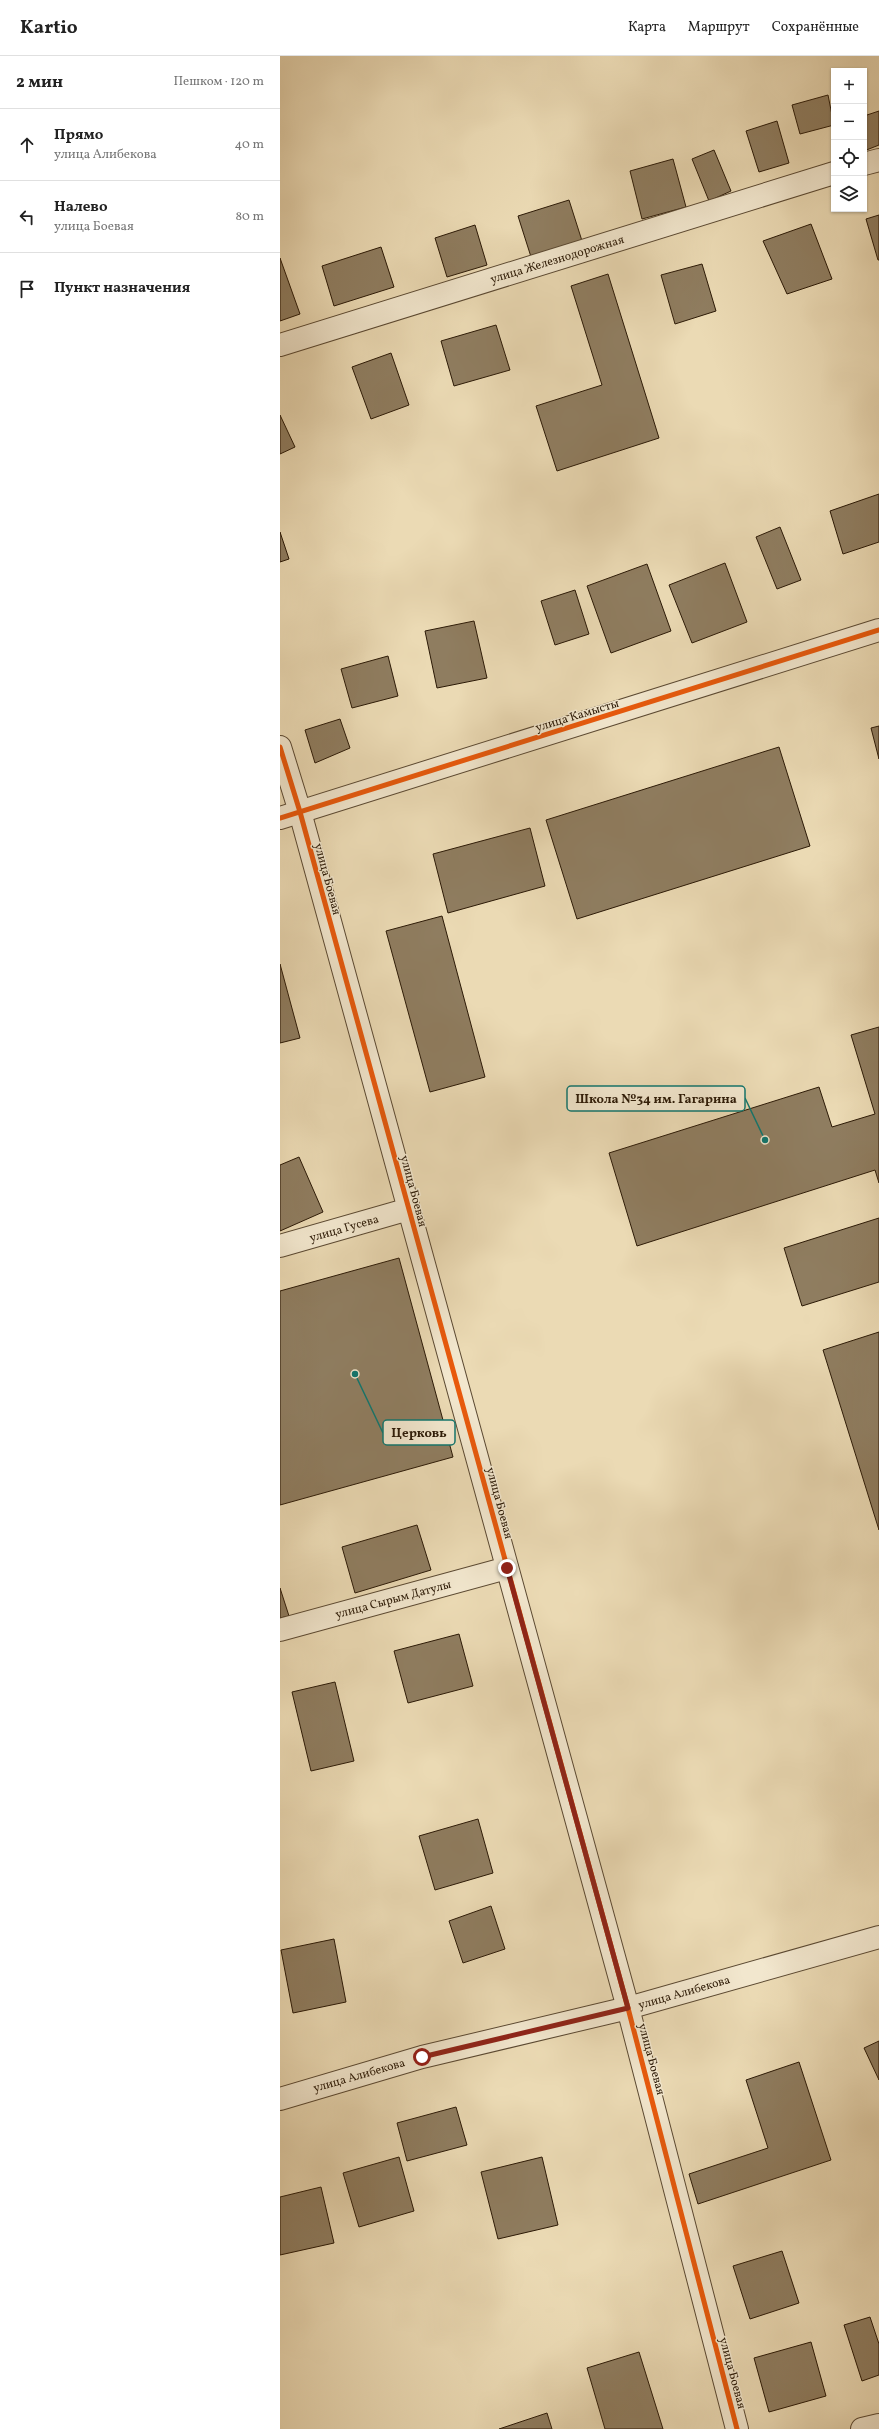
<!DOCTYPE html>
<html lang="ru">
<head>
<meta charset="utf-8">
<style>
  :root { --surface:#fff; --page:#f6f6f6; --text:#222; --muted:#767676; --line:#e0e0e0 }
  body { margin:0; font-family:Vollkorn,serif; background:var(--page); color:var(--text) }
  .controls { position:absolute; right:12px; top:12px; display:grid; overflow:hidden; border-radius:0px; box-shadow:0 1px 3px #0004 }
  .controls button { width:36px; height:36px; display:grid; place-items:center; padding:0; border:0; border-bottom:1px solid var(--line); background:var(--surface); color:var(--text); font:20px sans-serif }
  .stop { position:absolute; width:12px; height:12px; margin:-9px; border:3px solid #8f2418; border-radius:50%; background:#fff }
  .stop.end { background:#8f2418; border-color:#fff; box-shadow:0 1px 4px #0008 }
  .list { margin:0; padding:0; list-style:none }
  h2 { display:flex; justify-content:space-between; align-items:center; height:52px; margin:0; padding:0 16px; font-size:17px }
  h2 small { font-size:13px; font-weight:400; color:var(--muted) }
  .list li { display:grid; grid-template-columns:26px 1fr auto; gap:12px; align-items:center; box-sizing:border-box; height:72px; padding:0 16px; border-top:1px solid var(--line) }
  .list b { display:block; font-size:15px; white-space:nowrap }
  .list p { margin:0; font-size:13px; white-space:nowrap; color:var(--muted) }
  .list em { font-size:13px; font-style:normal; color:var(--muted) }
  .icon { flex:none; width:22px; height:22px; fill:none; stroke:currentColor; stroke-width:2; stroke-linecap:round; stroke-linejoin:round }
  .map { position:relative; flex:none; width:599px; height:2373px; overflow:hidden }
  header { display:flex; align-items:center; gap:24px; box-sizing:border-box; height:56px; padding:0 20px; background:var(--surface); border-bottom:1px solid var(--line) }
  header strong { font-size:19px }
  nav { display:flex; gap:22px; margin-inline-start:auto; font-size:14px }
  main { display:flex }
  aside { flex:1; background:var(--surface) }
  .map>svg:first-child { display:block }
  .building { fill:#8f7d60; stroke:#2b1906 }
  .lines { fill:none; stroke-linecap:round; stroke-linejoin:round }
  .minor-casing { stroke:#5b4932; stroke-width:24 }
  .tertiary-casing { stroke:#5b4932; stroke-width:24 }
  .minor { stroke:#f2e7ce; stroke-width:22 }
  .tertiary { stroke:#f2e7ce; stroke-width:22 }
  .cycleway-casing { stroke:#f2e7ce; stroke-width:8 }
  .cycleway { stroke:#e8590c; stroke-width:5 }
  .route { stroke:#8f2418; stroke-width:5 }
  .labels { text-anchor:middle; stroke-width:3; stroke-linejoin:round; paint-order:stroke }
  .street-label { font-size:12px; fill:#2b1906; stroke:#f2e7ce }
  .leader { fill:none; stroke:#0f766e; stroke-width:1.5 }
  .callout-dot { fill:#0f766e; stroke:#f2e7ce; stroke-width:1.5 }
  .callout { fill:#f2e7ce; stroke:#0f766e; stroke-width:1.5 }
  .callout-label { font-size:13px; text-anchor:middle; font-weight:bold; fill:#2b1906 }
</style>
</head>
<body>
<header>
<strong>Kartio</strong>
<nav><a>Карта</a><a>Маршрут</a><a>Сохранённые</a></nav>
</header>
<main>
<aside>
<h2>2 мин<small>Пешком · 120 m</small></h2>
<ul class="list">
<li><svg class="icon" aria-label="ahead" viewBox="0 0 24 24"><path d="M12 20V5M6 11l6-6 6 6"/></svg><div><b>Прямо</b><p>улица Алибекова</p></div><em>40 m</em></li>
<li><svg class="icon" aria-label="left" viewBox="0 0 24 24"><path d="M17 20v-9H6M10 6l-5 5 5 5"/></svg><div><b>Налево</b><p>улица Боевая</p></div><em>80 m</em></li>
<li><svg class="icon" aria-label="arrive" viewBox="0 0 24 24"><path d="M6 21V4h12l-3 4 3 4H6"/></svg><div><b>Пункт назначения</b></div></li>
</ul>
</aside>
<div class="map">
<svg width="599" height="2373" viewBox="0 0 599 2373">
  <rect width="100%" height="100%" fill="#ebdab4"/>
  <filter id="stains"><feTurbulence type="fractalNoise" baseFrequency=".005" numOctaves="4"/><feColorMatrix values="0 0 0 0 .2 0 0 0 0 .09 0 0 0 0 .02 0 0 0 .5 -.17"/></filter>
  <radialGradient id="worn" r=".72"><stop offset=".6" stop-color="#630" stop-opacity="0"/><stop offset="1" stop-color="#630" stop-opacity=".3"/></radialGradient>
  <!-- building -->
  <g class="building">
    <path d="M 548,39 L 554,69 L 520,78 L 512,49 Z"/>
    <path d="M 599,55 L 599,89 L 584,95 L 584,60 Z"/>
    <path d="M 497,65 L 509,107 L 479,116 L 466,75 Z"/>
    <path d="M 434,94 L 451,135 L 429,145 L 412,103 Z"/>
    <path d="M 393,103 L 406,151 L 362,163 L 350,115 Z"/>
    <path d="M 289,144 L 303,188 L 252,204 L 238,160 Z"/>
    <path d="M 599,159 L 599,204 L 598,204 L 586,163 Z"/>
    <path d="M 531,168 L 552,223 L 507,238 L 483,185 Z"/>
    <path d="M 195,169 L 207,209 L 167,221 L 155,182 Z"/>
    <path d="M 101,191 L 114,231 L 54,250 L 42,210 Z"/>
    <path d="M 0,202 L 20,258 L 0,265 Z"/>
    <path d="M 422,208 L 436,255 L 395,268 L 381,219 Z"/>
    <path d="M 328,218 L 379,382 L 277,415 L 256,350 L 322,329 L 291,230 Z"/>
    <path d="M 216,269 L 230,314 L 174,330 L 161,285 Z"/>
    <path d="M 111,297 L 129,349 L 91,363 L 72,311 Z"/>
    <path d="M 0,359 L 15,391 L 0,398 Z"/>
    <path d="M 599,438 L 599,486 L 563,498 L 550,455 Z"/>
    <path d="M 500,471 L 521,524 L 497,533 L 476,481 Z"/>
    <path d="M 0,476 L 9,503 L 0,506 Z"/>
    <path d="M 445,507 L 467,566 L 412,587 L 389,529 Z"/>
    <path d="M 367,508 L 391,575 L 331,597 L 307,530 Z"/>
    <path d="M 295,534 L 309,578 L 275,589 L 261,545 Z"/>
    <path d="M 194,565 L 207,622 L 157,632 L 145,575 Z"/>
    <path d="M 108,600 L 118,640 L 72,652 L 61,613 Z"/>
    <path d="M 60,663 L 70,692 L 35,707 L 25,674 Z"/>
    <path d="M 599,670 L 599,703 L 591,672 Z"/>
    <path d="M 499,691 L 530,790 L 297,863 L 266,764 Z"/>
    <path d="M 250,772 L 265,830 L 168,857 L 153,798 Z"/>
    <path d="M 162,860 L 205,1021 L 150,1036 L 106,875 Z"/>
    <path d="M 0,908 L 20,982 L 0,987 Z"/>
    <path d="M 599,971 L 599,1127 L 595,1114 L 357,1190 L 329,1097 L 539,1031 L 552,1071 L 595,1058 L 571,979 Z"/>
    <path d="M 19,1101 L 43,1156 L 0,1175 L 0,1109 Z"/>
    <path d="M 599,1162 L 599,1226 L 522,1250 L 504,1192 Z"/>
    <path d="M 119,1202 L 173,1401 L 0,1449 L 0,1235 Z"/>
    <path d="M 599,1276 L 599,1474 L 543,1294 Z"/>
    <path d="M 137,1469 L 151,1514 L 75,1537 L 62,1491 Z"/>
    <path d="M 0,1532 L 9,1560 L 0,1562 Z"/>
    <path d="M 179,1578 L 193,1630 L 128,1647 L 114,1595 Z"/>
    <path d="M 55,1626 L 74,1705 L 31,1715 L 12,1636 Z"/>
    <path d="M 198,1763 L 213,1817 L 155,1834 L 139,1780 Z"/>
    <path d="M 211,1850 L 225,1893 L 183,1907 L 169,1865 Z"/>
    <path d="M 54,1883 L 66,1946 L 13,1957 L 1,1894 Z"/>
    <path d="M 599,1985 L 599,2024 L 584,1992 Z"/>
    <path d="M 519,2006 L 551,2104 L 418,2148 L 409,2118 L 488,2092 L 466,2024 Z"/>
    <path d="M 176,2051 L 187,2089 L 127,2105 L 117,2067 Z"/>
    <path d="M 119,2101 L 134,2155 L 79,2171 L 63,2117 Z"/>
    <path d="M 262,2101 L 278,2169 L 218,2183 L 201,2116 Z"/>
    <path d="M 41,2131 L 54,2187 L 0,2199 L 0,2141 Z"/>
    <path d="M 502,2195 L 519,2247 L 470,2263 L 453,2210 Z"/>
    <path d="M 590,2261 L 599,2288 L 599,2319 L 582,2325 L 564,2269 Z"/>
    <path d="M 531,2286 L 546,2340 L 489,2356 L 474,2302 Z"/>
    <path d="M 359,2296 L 383,2373 L 325,2373 L 307,2312 Z"/>
    <path d="M 267,2357 L 272,2373 L 219,2373 Z"/>
  </g>
  <g class="lines">
    <defs>
      <g id="minor">
        <path d="M 584,108 L 599,104"/>
        <path d="M 0,289 L 554,117"/>
        <path d="M 0,691 L 20,756 L 348,1952 L 457,2373"/>
        <path d="M 0,762 L 599,574"/>
        <path d="M 0,1190 L 129,1153"/>
        <path d="M 0,1574 L 227,1512"/>
        <path d="M 582,2373 L 599,2369"/>
      </g>
      <path id="tertiary" d="M 0,2043 L 142,2001 L 348,1952 L 599,1881"/>
    </defs>
    <!-- minor casing -->
    <use href="#minor" class="minor-casing"/>
    <!-- tertiary casing -->
    <use href="#tertiary" class="tertiary-casing"/>
    <!-- minor -->
    <use href="#minor" class="minor"/>
    <!-- tertiary -->
    <use href="#tertiary" class="tertiary"/>
    <defs>
      <g id="cycleway">
        <path d="M 0,691 L 20,756 L 348,1952 L 457,2373"/>
        <path d="M 0,762 L 599,574"/>
      </g>
    </defs>
    <!-- cycleway casing -->
    <use href="#cycleway" class="cycleway-casing"/>
    <!-- cycleway -->
    <use href="#cycleway" class="cycleway"/>
  </g>
  <g class="lines">
    <!-- route -->
    <path class="route" d="M 142,2001 L 348,1952 L 227,1512"/>
  </g>
  <g class="labels">
    <!-- street labels -->
    <g class="street-label">
      <text transform="translate(277 203) rotate(-17)" y="4">улица Железнодорожная</text>
      <text transform="translate(297 659) rotate(-17)" y="4">улица Камысты</text>
      <text transform="translate(48 823) rotate(75)" y="4">улица Боевая</text>
      <text transform="translate(134 1135) rotate(75)" y="4">улица Боевая</text>
      <text transform="translate(64 1172) rotate(-16)" y="4">улица Гусева</text>
      <text transform="translate(220 1447) rotate(75)" y="4">улица Боевая</text>
      <text transform="translate(113 1543) rotate(-15)" y="4">улица Сырым Датулы</text>
      <text transform="translate(404 1936) rotate(-16)" y="4">улица Алибекова</text>
      <text transform="translate(372 2003) rotate(75)" y="4">улица Боевая</text>
      <text transform="translate(79 2019) rotate(-16)" y="4">улица Алибекова</text>
      <text transform="translate(453 2317) rotate(75)" y="4">улица Боевая</text>
    </g>
  </g>
  <!-- callouts -->
  <path class="leader" d="M485 1084L465 1042M75 1318L103 1377"/>
  <g class="callout-dot">
    <circle cx="485" cy="1084" r="4"/>
    <circle cx="75" cy="1318" r="4"/>
  </g>
  <g class="callout">
    <rect x="287" y="1030" width="178" height="25" rx="4"/>
    <rect x="103" y="1364" width="72" height="25" rx="4"/>
  </g>
  <g class="callout-label">
    <text x="376" y="1047">Школа №34 им. Гагарина</text>
    <text x="139" y="1381">Церковь</text>
  </g>
  <rect width="100%" height="100%" filter="url(#stains)"/>
  <rect width="100%" height="100%" fill="url(#worn)"/>
</svg>
<div class="controls">
<button>+</button>
<button>−</button>
<button><svg class="icon" aria-label="locate" viewBox="0 0 24 24"><circle cx="12" cy="12" r="6"/><path d="M12 2v4M12 18v4M2 12h4M18 12h4"/></svg></button>
<button><svg class="icon" aria-label="layers" viewBox="0 0 24 24"><path d="M12 4l9 5-9 5-9-5zM3 14l9 5 9-5"/></svg></button>
</div>
<div class="stop" style="left:142px;top:2001px"></div>
<div class="stop end" style="left:227px;top:1512px"></div>
</div>
</main>
</body>
</html>
